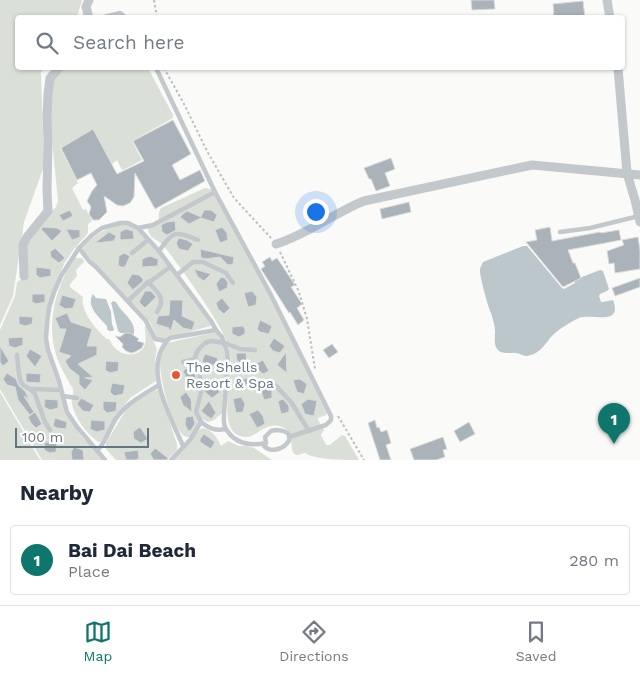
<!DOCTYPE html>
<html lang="en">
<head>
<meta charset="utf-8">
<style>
  :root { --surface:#fff; --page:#f2f2f3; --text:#1f2937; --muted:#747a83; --line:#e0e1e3; --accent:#0f766e }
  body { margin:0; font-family:"Work Sans",sans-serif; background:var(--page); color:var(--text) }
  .scale { position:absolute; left:15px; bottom:12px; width:134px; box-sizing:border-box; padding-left:5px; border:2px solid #657683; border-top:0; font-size:14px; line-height:18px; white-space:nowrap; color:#657683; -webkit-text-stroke:4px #fff; paint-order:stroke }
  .you { position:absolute; left:315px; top:211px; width:18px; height:18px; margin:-12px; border:4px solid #fff; border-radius:50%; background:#1a73e8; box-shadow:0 0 0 8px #1a73e833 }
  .badge { display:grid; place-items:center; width:32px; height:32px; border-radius:50%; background:var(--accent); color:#fff; font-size:16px; font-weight:700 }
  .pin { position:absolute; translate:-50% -41px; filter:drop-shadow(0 1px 2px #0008) }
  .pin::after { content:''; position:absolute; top:26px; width:18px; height:15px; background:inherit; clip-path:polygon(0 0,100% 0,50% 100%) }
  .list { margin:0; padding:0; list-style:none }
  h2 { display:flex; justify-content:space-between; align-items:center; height:65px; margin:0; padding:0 20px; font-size:21px }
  h2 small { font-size:16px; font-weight:400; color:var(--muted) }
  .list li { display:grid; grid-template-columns:32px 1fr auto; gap:15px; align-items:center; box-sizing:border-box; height:70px; margin:0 10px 10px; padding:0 10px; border:1px solid var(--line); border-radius:5px }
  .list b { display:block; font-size:19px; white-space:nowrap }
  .list p { margin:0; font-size:16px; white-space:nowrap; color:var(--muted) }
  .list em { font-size:16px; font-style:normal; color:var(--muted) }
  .icon { flex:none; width:28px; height:28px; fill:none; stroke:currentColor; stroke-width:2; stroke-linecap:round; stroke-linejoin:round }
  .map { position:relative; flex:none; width:640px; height:460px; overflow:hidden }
  .search { position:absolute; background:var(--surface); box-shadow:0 1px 4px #0004; left:15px; right:15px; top:15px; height:55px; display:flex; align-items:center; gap:12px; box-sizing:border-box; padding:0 18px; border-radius:5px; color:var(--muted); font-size:19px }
  .sheet { height:145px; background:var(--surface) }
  nav { display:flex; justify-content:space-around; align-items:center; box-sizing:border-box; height:70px; border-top:1px solid var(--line); background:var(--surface); font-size:14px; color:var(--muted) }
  nav a { display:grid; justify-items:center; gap:2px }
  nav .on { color:var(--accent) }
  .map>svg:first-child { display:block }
  .green { fill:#dadfd7 }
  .water { fill:#bbc7cb }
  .building { fill:#aab3b9; stroke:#dcdcda }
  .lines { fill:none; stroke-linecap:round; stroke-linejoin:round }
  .path { stroke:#bbbfc2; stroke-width:2; stroke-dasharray:2.5 2.5; stroke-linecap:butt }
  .service { stroke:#c3c8cc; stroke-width:4.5 }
  .minor { stroke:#c3c8cc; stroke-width:9 }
  .poi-dot { fill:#e4572e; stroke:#fff; stroke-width:2 }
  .labels { text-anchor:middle; stroke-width:5; stroke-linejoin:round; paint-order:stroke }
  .poi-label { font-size:14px; fill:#657683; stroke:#fff; text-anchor:start }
</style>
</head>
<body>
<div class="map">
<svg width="640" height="460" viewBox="0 0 640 460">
  <rect width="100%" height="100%" fill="#fafaf8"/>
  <!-- green -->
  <g class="green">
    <path d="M 0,0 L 82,0 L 77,17 L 18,18 L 18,68 L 45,68 L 41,72 L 44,166 L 24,222 L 13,296 L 0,325 Z"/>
    <path d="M 61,68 L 148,68 L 173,115 L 173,118 L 132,141 L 142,160 L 123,170 L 122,170 L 117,160 L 112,164 L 93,129 L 60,148 L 78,183 L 72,188 L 83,210 L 86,209 L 92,221 L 88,224 L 88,233 L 74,249 L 65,262 L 58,278 L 53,291 L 46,338 L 69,419 L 81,436 L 104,460 L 42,460 L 0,389 L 0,330 L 15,296 L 17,282 L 27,276 L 25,246 L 38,227 L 56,207 L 58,201 L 53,150 L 50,96 L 52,79 Z"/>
    <path d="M 205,188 L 214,190 L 270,295 L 327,413 L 326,415 L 318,418 L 318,420 L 324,430 L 321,435 L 326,445 L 330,445 L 342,435 L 345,436 L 359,460 C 345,460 315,460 305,453 C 302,453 300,455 297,455 C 287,454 297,433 282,427 C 263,420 256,442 240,436 C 216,428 234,374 230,354 C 228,340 221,329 213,316 C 198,292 181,268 163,245 C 159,241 151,238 149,233 C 145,225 153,222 159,220 L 159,212 L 161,208 Z"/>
    <path d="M 118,225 L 130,225 L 138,229 L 158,252 L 211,324 L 210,326 L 166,339 L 160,339 L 157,338 L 150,322 L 83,251 L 83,247 C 96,234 101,231 118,225 Z"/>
    <path d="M 74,258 L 81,258 L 84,260 L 84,262 L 76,270 L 77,276 L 70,284 L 70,287 L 83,297 C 80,311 97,331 107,339 L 109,339 C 111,342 113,347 116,349 C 123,356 139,357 144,347 C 147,341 145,334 145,327 L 145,326 L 147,326 L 157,349 L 155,359 L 156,381 L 130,398 L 115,417 L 104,440 L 101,442 L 98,442 C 86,433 75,418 72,404 C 71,399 74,393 73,389 C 72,386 70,385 69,382 C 66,377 63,371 60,365 C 44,329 54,291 74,258 Z"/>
    <path d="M 216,332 C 234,350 225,390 222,413 L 214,420 L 208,422 L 202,419 L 200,420 L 190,437 C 189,437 188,437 187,437 C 172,434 159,374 160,361 C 160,355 164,349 167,343 Z"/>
    <path d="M 157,390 L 159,390 L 177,444 L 177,450 L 167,460 L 116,460 L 106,449 L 106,443 L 129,405 L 153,391 Z"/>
    <path d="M 0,392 L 40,460 L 0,460 Z"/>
    <path d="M 203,428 C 213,431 217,437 221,446 L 228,441 L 239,446 L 247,446 L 254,448 L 272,460 L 173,460 L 199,430 Z"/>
  </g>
  <!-- water -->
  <g class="water">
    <path d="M 523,246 L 527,246 L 562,288 L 564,289 L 575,283 L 575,281 L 582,277 L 600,270 L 603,271 L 609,289 L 607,291 L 600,294 L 599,296 L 601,302 L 603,302 L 613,300 C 623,327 592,313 579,318 C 571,322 560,328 553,335 C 545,343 541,354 527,356 C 522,356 518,352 512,353 C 506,353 499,354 496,347 C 494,343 495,337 495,332 C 495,326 493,319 491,313 C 488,307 479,274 480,269 C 481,266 482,264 483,262 Z"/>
    <path d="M 93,294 L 96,298 L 106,299 L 111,312 L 112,324 L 114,329 L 113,331 L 109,331 L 107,329 L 107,326 C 100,318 85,306 93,294 Z"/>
    <path d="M 113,301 L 116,302 C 122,314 139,322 133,337 L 130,333 L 120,333 L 118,331 L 112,306 L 111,303 Z"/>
  </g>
  <!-- building -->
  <g class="building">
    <path d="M 471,0 L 494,0 L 495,9 L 472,10 Z"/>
    <path d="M 583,1 L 585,18 L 554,18 L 553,4 Z"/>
    <path d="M 173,120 L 191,154 L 172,165 L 180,180 L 200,170 L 205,181 L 155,209 L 135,173 L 134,197 L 130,203 L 123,206 L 117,205 L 104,196 L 107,212 L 99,220 L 93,220 L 89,214 L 91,207 L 87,201 L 92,191 L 97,185 L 91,173 L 77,180 L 61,148 L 93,129 L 117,174 L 144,161 L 133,141 Z"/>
    <path d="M 391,158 L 395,169 L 385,173 L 390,186 L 376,191 L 371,179 L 369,179 L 364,168 Z"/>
    <path d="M 409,202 L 411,212 L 382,219 L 380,209 Z"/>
    <path d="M 70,210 L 73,216 L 63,221 L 59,215 Z"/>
    <path d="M 204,210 L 211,210 L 217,215 L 214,222 L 201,218 L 189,224 L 180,217 L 183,214 L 187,211 L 201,217 Z"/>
    <path d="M 175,221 L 176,230 L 167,235 L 162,232 L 161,225 L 167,222 Z"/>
    <path d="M 43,227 L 57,228 L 62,231 L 52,241 L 41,229 Z"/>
    <path d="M 222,227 L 227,233 L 228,240 L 220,243 L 215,230 Z"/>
    <path d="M 550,227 L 552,241 L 600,232 L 601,233 L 619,230 L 621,240 L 568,250 L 573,263 L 575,263 L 581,278 L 563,287 L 526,242 L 537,240 L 535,230 Z"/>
    <path d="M 66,229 L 80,230 L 80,237 L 72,240 Z"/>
    <path d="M 126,229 L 133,231 L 134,239 L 120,240 L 120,232 Z"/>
    <path d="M 109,232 L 116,236 L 114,241 L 95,243 Z"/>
    <path d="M 638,237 L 640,250 L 640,269 L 615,273 L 614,263 L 609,264 L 607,251 L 624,245 L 622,240 Z"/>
    <path d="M 179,238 L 187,240 L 193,244 L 188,251 L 179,249 L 176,243 Z"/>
    <path d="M 55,248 L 65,258 L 59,263 L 51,257 L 50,252 Z"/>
    <path d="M 200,249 L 234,257 L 233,264 L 228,265 L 220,257 L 206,259 L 201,258 Z"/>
    <path d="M 124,253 L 130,256 L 125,267 L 121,267 L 118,265 L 119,256 Z"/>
    <path d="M 150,256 L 158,259 L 158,266 L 142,267 L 142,259 Z"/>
    <path d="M 270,257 L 272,261 L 277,258 L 295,285 L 291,287 L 302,304 L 297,308 L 304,320 L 298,325 L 290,312 L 289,313 L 261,269 L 265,266 L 262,262 Z"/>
    <path d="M 36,267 L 51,269 L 51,276 L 40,278 L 36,275 Z"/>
    <path d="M 194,269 L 211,274 L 204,281 L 198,277 Z"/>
    <path d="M 132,274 L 139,275 L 143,279 L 143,281 L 133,290 L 127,283 Z"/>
    <path d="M 221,277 L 225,278 L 228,283 L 227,288 L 219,292 L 216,284 Z"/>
    <path d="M 640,278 L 640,287 L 615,296 L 612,288 Z"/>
    <path d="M 145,291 L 151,291 L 156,297 L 145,308 L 139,302 Z"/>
    <path d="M 252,291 L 257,297 L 256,305 L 248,307 L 244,293 Z"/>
    <path d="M 32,294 L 45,294 L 45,302 L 36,304 L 32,302 Z"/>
    <path d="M 62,295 L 76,299 L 73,308 L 65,309 L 59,305 Z"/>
    <path d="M 222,298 L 230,308 L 224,314 L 218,309 L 216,303 Z"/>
    <path d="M 170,300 L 183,300 L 182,316 L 195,322 L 192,330 L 183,328 L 174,320 L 171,330 L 169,330 L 169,328 L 156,324 L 158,316 L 169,315 Z"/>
    <path d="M 67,313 L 71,322 L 92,329 L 87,346 L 97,346 L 97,355 L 78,364 L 93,377 L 85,378 L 93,380 L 85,390 L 79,384 L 79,376 L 69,368 L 65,361 L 71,356 L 59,352 L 66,329 L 60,329 L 55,318 Z"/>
    <path d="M 19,316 L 33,317 L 32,324 L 25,326 L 19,324 Z"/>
    <path d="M 260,320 L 272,326 L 269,334 L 260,332 L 257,329 Z"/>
    <path d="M 243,326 L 245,329 L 245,334 L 239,337 L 232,334 L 232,327 Z"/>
    <path d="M 125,333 L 130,333 L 139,339 L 137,341 L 144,343 L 142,348 L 135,352 L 131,353 L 126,351 L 122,347 L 123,344 L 115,336 L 120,337 Z"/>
    <path d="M 23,337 L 23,345 L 15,348 L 9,346 L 8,338 Z"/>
    <path d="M 274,338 L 285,346 L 280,353 L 273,351 L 269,346 Z"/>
    <path d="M 332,344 L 338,352 L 329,358 L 323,350 Z"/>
    <path d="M 0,346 L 9,361 L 3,366 L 0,362 Z"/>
    <path d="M 30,349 L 42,356 L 35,367 L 26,356 Z"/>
    <path d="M 286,352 L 287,373 L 277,365 Z"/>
    <path d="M 236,353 L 246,353 L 247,366 L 237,361 Z"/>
    <path d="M 205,354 L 218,358 L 216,365 L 207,365 L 202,361 Z"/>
    <path d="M 263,360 L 269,371 L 263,374 L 257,369 L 256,364 Z"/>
    <path d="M 106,361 L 119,362 L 118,371 L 110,373 L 105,370 Z"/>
    <path d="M 190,366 L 195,372 L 196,379 L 192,382 L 186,377 L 183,371 Z"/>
    <path d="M 7,373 L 16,379 L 19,386 L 25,391 L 29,399 L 24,396 L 34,412 L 30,415 L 18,400 L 15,387 L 7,385 L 3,379 Z"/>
    <path d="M 26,373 L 41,374 L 40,383 L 26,382 Z"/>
    <path d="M 256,378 L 238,390 L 238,379 Z"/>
    <path d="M 210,379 L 220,392 L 212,398 L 205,392 L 204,384 Z"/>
    <path d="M 300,379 L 307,384 L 304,394 L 297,392 L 293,380 Z"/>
    <path d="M 112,383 L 125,385 L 123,394 L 114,396 L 110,392 Z"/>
    <path d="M 266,385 L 269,386 L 272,390 L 272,398 L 264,400 L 260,387 Z"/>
    <path d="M 186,392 L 191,399 L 192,412 L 183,405 L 180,397 Z"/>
    <path d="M 241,397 L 245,404 L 243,412 L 236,413 L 233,399 Z"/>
    <path d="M 81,398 L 94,405 L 90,412 L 83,411 L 77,404 Z"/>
    <path d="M 45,399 L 58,400 L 58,408 L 50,410 L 44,407 Z"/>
    <path d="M 283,399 L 289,406 L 289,412 L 281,414 L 278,401 Z"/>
    <path d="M 308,399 L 317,401 L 314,416 L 305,414 L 301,404 Z"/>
    <path d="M 103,401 L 117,402 L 116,411 L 107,413 L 103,409 Z"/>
    <path d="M 209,401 L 216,413 L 211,419 L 201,411 Z"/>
    <path d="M 258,410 L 263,416 L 265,424 L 257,428 L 249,414 Z"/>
    <path d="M 35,412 L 42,424 L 36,428 L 31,423 L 28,417 Z"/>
    <path d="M 193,416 L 195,424 L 191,430 L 188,431 L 185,424 L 186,417 Z"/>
    <path d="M 55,418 L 67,422 L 66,429 L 57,428 L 53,426 Z"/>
    <path d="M 91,420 L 105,421 L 105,430 L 96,432 L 90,429 Z"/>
    <path d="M 375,420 L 377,428 L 379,427 L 381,432 L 387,430 L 391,443 L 386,445 L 391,460 L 380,460 L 368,423 Z"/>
    <path d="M 469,422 L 475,434 L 460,442 L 454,431 Z"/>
    <path d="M 140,427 L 148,439 L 141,443 L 134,439 L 133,432 Z"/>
    <path d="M 204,434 L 215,442 L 211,449 L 200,442 L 200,439 Z"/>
    <path d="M 443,437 L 447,449 L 443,450 L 445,457 L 436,460 L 414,460 L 410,449 Z"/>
    <path d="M 45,442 L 57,443 L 56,452 L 50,453 L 44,450 Z"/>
    <path d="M 74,447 L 83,450 L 84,460 L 72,460 L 71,452 Z"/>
    <path d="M 155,448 L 168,458 L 167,460 L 154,460 L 150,454 Z"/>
    <path d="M 138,450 L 139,458 L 136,460 L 126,460 L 124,452 Z"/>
  </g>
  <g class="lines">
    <!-- path -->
    <g class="path">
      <path d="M 154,0 L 157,18"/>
      <path d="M 164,68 L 184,104 L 207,151 L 234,198 L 271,238"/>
      <path d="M 280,252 L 299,292 L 307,319 L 315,369"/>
      <path d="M 338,416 L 364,460"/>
    </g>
    <!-- service -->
    <g class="service">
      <path d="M 100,18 L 120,13 L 126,18"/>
      <path d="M 156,68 L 215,192 L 271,295 L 331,416 L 331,420 L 326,425 L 289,437"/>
      <path d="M 138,228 L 153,225 L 215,192"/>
      <path d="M 560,232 L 590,228 L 639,216"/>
      <path d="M 79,248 L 89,261 L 96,267 L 146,321 L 155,339 L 166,341"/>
      <path d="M 159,251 C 174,230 174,231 198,240"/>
      <path d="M 132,253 L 148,240"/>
      <path d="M 177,275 L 193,262 L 203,262 L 226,273 L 233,283"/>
      <path d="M 148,282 C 157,292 167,298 157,312"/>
      <path d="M 128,301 L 148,282 L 151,281 L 170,267"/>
      <path d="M 17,355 C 18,362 18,378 22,384 C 26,388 31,388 35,394 L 45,422 L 50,430"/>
      <path d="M 183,362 L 195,359"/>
      <path d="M 269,381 L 277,387 L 291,402 L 309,431"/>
      <path d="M 32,389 L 61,390"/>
      <path d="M 63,396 L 77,398"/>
      <path d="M 201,422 L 196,412 L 201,392 L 199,368 L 195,359 L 196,354 L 199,349 L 205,343 L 211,341 L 225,343 L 240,349 L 255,350"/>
      <path d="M 275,430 C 308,431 277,460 264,446 L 266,443 L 265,437 L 271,431 Z"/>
      <path d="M 183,446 C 172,420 146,374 163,347 C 165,343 166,341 170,338 L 216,330"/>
      <path d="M 97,451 C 106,442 109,430 115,420 C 125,404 143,395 159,385"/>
      <path d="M 105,460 L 77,427 L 67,412 L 59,381 L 48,350 L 46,338 L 47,324 L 49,308 L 54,292 L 61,276 L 79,248 L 92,235 L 102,228 L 120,223 L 128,223 L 138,228 L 159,251 L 211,321 L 216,330 L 222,337 L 227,351 L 228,360 L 224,413 C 224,419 223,425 226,429 C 235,444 251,446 266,443"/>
      <path d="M 171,460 L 190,440 L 201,422 C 210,429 215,431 226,429"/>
    </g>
    <!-- minor -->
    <g class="minor">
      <path d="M 607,0 L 610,18"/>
      <path d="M 89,18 L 86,7 L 89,0"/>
      <path d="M 618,68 L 627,173 L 635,200 L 640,222"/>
      <path d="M 276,244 C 308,234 334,213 364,201 L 532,165 L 640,175"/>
      <path d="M 24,276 L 23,245 L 27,237 L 48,211 L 47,191 L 48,141 L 47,116 L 48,94 L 50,78 L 59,68"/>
    </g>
  </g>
  <!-- markers -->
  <circle class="poi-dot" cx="176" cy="375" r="5"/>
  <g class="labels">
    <!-- poi labels -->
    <g class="poi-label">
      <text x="186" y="372">The Shells<tspan x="186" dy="16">Resort &amp; Spa</tspan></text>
    </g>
  </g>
</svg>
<div class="scale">100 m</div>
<div class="you"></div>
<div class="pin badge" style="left:614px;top:444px">1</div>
<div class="search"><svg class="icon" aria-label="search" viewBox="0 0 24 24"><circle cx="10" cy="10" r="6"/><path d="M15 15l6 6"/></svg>Search here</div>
</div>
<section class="sheet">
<h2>Nearby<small></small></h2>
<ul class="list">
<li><span class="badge">1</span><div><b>Bai Dai Beach</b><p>Place</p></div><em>280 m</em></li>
</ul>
</section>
<nav>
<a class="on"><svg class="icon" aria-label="map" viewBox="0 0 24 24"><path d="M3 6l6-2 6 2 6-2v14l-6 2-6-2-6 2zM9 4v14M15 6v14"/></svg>Map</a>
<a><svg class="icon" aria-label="directions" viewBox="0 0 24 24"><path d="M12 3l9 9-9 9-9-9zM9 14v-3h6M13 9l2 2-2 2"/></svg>Directions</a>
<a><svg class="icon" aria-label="saved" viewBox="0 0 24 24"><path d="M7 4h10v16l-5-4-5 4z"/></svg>Saved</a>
</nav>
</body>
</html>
